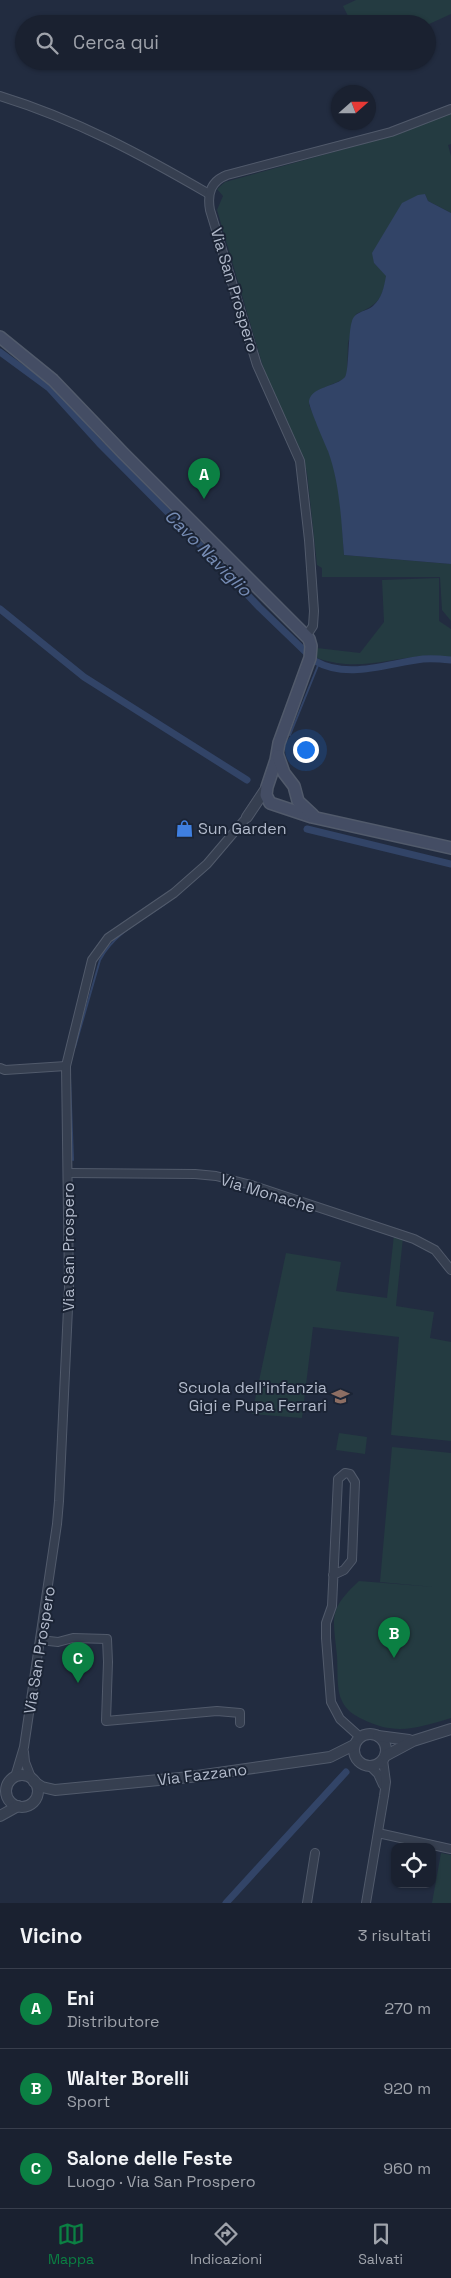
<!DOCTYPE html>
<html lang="it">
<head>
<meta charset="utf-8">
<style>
  :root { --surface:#1a2130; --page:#272e3c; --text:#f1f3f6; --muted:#9fa3ab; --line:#383e4c; --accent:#0b8043 }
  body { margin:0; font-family:"Space Grotesk",sans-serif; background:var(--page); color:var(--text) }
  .controls { position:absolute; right:15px; bottom:15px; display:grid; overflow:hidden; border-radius:10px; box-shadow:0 1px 4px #0004 }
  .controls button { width:45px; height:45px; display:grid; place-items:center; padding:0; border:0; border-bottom:1px solid var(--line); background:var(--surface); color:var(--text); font:25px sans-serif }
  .compass { position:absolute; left:331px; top:85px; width:45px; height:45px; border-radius:50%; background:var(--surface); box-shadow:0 1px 4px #0004; rotate:69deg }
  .you { position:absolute; left:305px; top:749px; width:18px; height:18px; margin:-12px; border:4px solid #fff; border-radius:50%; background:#1a73e8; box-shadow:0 0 0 8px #1a73e833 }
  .badge { display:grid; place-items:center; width:32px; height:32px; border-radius:50%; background:var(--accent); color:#fff; font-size:16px; font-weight:700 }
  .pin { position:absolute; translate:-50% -41px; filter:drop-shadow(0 1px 2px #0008) }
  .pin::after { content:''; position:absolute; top:26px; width:18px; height:15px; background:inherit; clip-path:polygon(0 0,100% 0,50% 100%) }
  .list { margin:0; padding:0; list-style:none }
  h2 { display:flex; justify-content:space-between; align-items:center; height:65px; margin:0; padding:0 20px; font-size:21px }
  h2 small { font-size:16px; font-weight:400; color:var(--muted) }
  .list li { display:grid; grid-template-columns:32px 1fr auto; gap:15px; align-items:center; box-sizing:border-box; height:80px; padding:0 20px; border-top:1px solid var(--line) }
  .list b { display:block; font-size:19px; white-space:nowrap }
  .list p { margin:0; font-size:16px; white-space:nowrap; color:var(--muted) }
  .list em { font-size:16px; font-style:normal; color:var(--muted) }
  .icon { flex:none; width:28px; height:28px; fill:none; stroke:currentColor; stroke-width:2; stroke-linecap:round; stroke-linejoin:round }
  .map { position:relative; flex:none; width:451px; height:1903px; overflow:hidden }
  .search { position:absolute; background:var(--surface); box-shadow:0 1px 4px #0004; left:15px; right:15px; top:15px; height:55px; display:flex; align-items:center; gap:12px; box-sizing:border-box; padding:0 18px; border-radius:28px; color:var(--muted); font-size:19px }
  .sheet { height:305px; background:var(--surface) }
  nav { display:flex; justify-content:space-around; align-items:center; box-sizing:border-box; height:70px; border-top:1px solid var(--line); background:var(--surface); font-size:14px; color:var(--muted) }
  nav a { display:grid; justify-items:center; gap:2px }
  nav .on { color:var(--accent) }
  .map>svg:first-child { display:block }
  .green { fill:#243b41 }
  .water { fill:#324467 }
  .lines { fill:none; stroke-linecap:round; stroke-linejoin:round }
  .stream { stroke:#324467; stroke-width:2 }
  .canal { stroke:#324467; stroke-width:7 }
  .minor-casing { stroke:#515a6b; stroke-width:10 }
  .tertiary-casing { stroke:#515a6b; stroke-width:12 }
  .secondary-casing { stroke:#515a6b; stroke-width:14 }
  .minor { stroke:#363f50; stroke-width:8 }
  .tertiary { stroke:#363f50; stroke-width:10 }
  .secondary { stroke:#444d64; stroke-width:11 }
  .labels { text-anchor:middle; stroke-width:4; stroke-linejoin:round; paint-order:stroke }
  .street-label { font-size:16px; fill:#b2bacb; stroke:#1b2435 }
  .poi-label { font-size:16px; fill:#b2bacb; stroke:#1b2435; text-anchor:start }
  .water-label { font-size:18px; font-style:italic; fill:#778db5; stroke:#1b2435 }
</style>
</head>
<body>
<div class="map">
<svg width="451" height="1903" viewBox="0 0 451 1903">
  <rect width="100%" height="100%" fill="#222c40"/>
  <!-- green -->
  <g class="green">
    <path d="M 356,0 L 451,0 L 451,14 L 427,25 L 352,24 L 343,6 Z"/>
    <path d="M 451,113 L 451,144 L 448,145 L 451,156 L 451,213 L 428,201 L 425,194 L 374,263 L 387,276 C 382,299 378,305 356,314 L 348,343 L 347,374 L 344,379 L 317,391 L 309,405 C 319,425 329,448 335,470 C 342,497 342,527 344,555 L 451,564 L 451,621 L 442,610 L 440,577 L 322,577 L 322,568 L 317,565 L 307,473 L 299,447 L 266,377 L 217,210 L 223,196 L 217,189 L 225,182 L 399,134 Z"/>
    <path d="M 439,578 L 439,621 L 451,629 L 451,657 C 442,657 433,655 424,656 C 384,659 358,672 317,658 L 317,648 L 360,653 L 384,622 L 382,580 Z"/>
    <path d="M 394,1235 L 403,1237 L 396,1306 L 434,1312 L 430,1338 L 451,1342 L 451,1441 L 391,1435 L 399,1337 L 313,1327 L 302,1418 L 252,1414 L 286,1253 L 341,1262 L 336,1291 L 387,1298 Z"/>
    <path d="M 339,1433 L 367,1437 L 365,1454 L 336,1450 Z"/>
    <path d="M 392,1447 L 451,1453 L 451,1718 C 417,1728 396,1736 362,1719 C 354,1715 346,1710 342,1701 C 336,1690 338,1669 337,1656 C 333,1616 328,1610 359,1581 L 434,1587 L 380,1582 Z"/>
    <path d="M 441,1853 L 451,1855 L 451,1903 L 432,1903 Z"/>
  </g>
  <!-- water -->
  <path class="water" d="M 425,194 L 428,201 L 451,213 L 451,564 L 344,555 C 341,519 340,484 328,451 C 325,444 308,405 309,401 C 312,386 336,387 345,377 C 349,372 348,332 352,321 C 355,311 366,312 373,306 C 382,298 384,287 386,276 L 374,263 L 372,253 L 402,203 L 418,195 Z"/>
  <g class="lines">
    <!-- stream -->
    <g class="stream">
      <path d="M 290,735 L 319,663"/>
      <path d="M 177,895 L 209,867"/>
      <path d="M 75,1047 L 100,960 C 114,934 141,920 165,904"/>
      <path d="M 70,1078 L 73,1160"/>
    </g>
    <!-- canal -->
    <g class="canal">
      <path d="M 0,352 L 49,388 L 99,443 L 213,558 L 259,607 L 315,661 C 348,680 388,663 423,659 C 432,658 442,659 451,660"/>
      <path d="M 0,609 L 84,677 L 247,780"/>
      <path d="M 307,829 L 451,864"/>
      <path d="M 226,1903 L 346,1772"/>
    </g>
    <defs>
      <g id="minor">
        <path d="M 0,96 C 75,119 142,155 209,194"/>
        <path d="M 307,635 L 313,626 L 314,611 L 309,540 L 300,461 L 257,365 L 210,210 C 207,193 211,181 227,175 L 391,132 L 451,109"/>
        <path d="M 0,1068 L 5,1070 L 66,1066"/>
        <path d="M 69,1173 L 195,1174 L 216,1176 L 251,1185 L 414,1239 L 435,1250 L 451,1270"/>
        <path d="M 333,1575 L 344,1570 L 352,1560 L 355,1482 L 350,1474 L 345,1473 L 338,1479 L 332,1606 L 326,1623 L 326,1638 L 331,1702 L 340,1719 L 360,1737"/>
        <path d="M 40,1640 L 58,1642 L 73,1638 L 107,1639 L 108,1662 L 106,1721 L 217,1711 L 240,1713 L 240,1723"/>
        <path d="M 24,1752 L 25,1762 L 32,1780"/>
        <path d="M 370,1766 L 378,1774 L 383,1785"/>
        <path d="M 15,1777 L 24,1747 L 57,1524 L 59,1501 L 69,1287 L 66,1066 L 92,960 L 108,938 L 174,893 L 207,864 L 247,817"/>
        <path d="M 378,1833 L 451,1849"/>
        <path d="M 307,1903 L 315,1853"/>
        <path d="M 366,1903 L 384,1796 L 386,1782 L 383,1760"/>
      </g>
      <g id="tertiary">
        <path d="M 247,817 L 267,787"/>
        <circle cx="370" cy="1750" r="16"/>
        <path d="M 378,1736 L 409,1740"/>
        <path d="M 385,1756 L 413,1741 L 451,1729"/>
        <circle cx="22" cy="1791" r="16"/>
        <path d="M 34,1782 L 42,1787 L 55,1790 L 190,1777 L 330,1757 L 354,1745"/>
        <path d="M 0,1816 L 18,1806"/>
      </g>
      <g id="secondary">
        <path d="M 0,337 L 53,380 L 123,453 L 309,639 L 311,646 L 310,658 L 279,743 L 276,760 L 267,787 L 266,795 L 270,803 L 312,817 L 451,848"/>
        <path d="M 278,756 L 284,773 L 294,786 L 298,801 L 313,815"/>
      </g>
    </defs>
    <!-- minor casing -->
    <use href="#minor" class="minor-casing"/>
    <!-- tertiary casing -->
    <use href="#tertiary" class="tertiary-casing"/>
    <!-- secondary casing -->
    <use href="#secondary" class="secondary-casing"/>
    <!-- minor -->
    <use href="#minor" class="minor"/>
    <!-- tertiary -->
    <use href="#tertiary" class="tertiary"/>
    <!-- secondary -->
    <use href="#secondary" class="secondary"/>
  </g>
  <!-- icons -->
  <defs>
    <symbol id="shop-bare" viewBox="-9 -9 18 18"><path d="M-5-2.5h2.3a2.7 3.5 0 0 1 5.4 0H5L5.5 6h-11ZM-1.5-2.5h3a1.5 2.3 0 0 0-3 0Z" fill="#3f7fe0" stroke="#1b2435" stroke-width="2.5" paint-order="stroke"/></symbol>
    <symbol id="school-bare" viewBox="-9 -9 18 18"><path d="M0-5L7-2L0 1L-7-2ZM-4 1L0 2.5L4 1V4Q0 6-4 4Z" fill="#8d6e63" stroke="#1b2435" stroke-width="2.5" paint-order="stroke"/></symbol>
  </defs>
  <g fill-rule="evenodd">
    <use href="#shop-bare" x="172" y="816" width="25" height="25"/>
    <use href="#school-bare" x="328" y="1384" width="25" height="25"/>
  </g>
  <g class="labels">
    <!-- street labels -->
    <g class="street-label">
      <text transform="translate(235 290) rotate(73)" y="6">Via San Prospero</text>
      <text transform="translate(268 1193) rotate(17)" y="6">Via Monache</text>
      <text transform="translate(68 1247) rotate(-90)" y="6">Via San Prospero</text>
      <text transform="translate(39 1650) rotate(-81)" y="6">Via San Prospero</text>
      <text transform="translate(202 1774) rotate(-7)" y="6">Via Fazzano</text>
    </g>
    <!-- poi labels -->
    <g class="poi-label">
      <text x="198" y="834">Sun Garden</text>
      <text x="327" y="1393" text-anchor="end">Scuola dell'infanzia<tspan x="327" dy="18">Gigi e Pupa Ferrari</tspan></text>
    </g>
    <!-- water labels -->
    <g class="water-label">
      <text transform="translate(208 553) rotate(45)" y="6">Cavo Naviglio</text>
    </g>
  </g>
</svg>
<div class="controls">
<button><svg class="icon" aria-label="locate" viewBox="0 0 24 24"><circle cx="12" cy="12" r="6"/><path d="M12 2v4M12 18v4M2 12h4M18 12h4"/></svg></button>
</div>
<svg class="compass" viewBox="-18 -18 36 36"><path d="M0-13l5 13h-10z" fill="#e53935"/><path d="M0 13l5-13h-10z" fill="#9fa3ab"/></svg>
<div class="you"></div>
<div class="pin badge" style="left:204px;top:499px">A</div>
<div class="pin badge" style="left:394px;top:1658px">B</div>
<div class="pin badge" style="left:78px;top:1683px">C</div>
<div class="search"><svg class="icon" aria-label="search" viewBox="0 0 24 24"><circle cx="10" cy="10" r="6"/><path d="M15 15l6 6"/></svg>Cerca qui</div>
</div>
<section class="sheet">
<h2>Vicino<small>3 risultati</small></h2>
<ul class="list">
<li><span class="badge">A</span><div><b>Eni</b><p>Distributore</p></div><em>270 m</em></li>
<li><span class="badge">B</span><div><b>Walter Borelli</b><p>Sport</p></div><em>920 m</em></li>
<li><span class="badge">C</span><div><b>Salone delle Feste</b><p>Luogo · Via San Prospero</p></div><em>960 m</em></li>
</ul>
</section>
<nav>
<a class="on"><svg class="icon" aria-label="map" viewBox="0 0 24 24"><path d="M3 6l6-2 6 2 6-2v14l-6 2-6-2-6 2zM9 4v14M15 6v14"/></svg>Mappa</a>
<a><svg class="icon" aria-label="directions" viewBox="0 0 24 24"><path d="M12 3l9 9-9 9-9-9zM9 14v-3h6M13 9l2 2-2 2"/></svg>Indicazioni</a>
<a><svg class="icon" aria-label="saved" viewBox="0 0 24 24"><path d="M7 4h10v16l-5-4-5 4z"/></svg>Salvati</a>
</nav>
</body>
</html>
